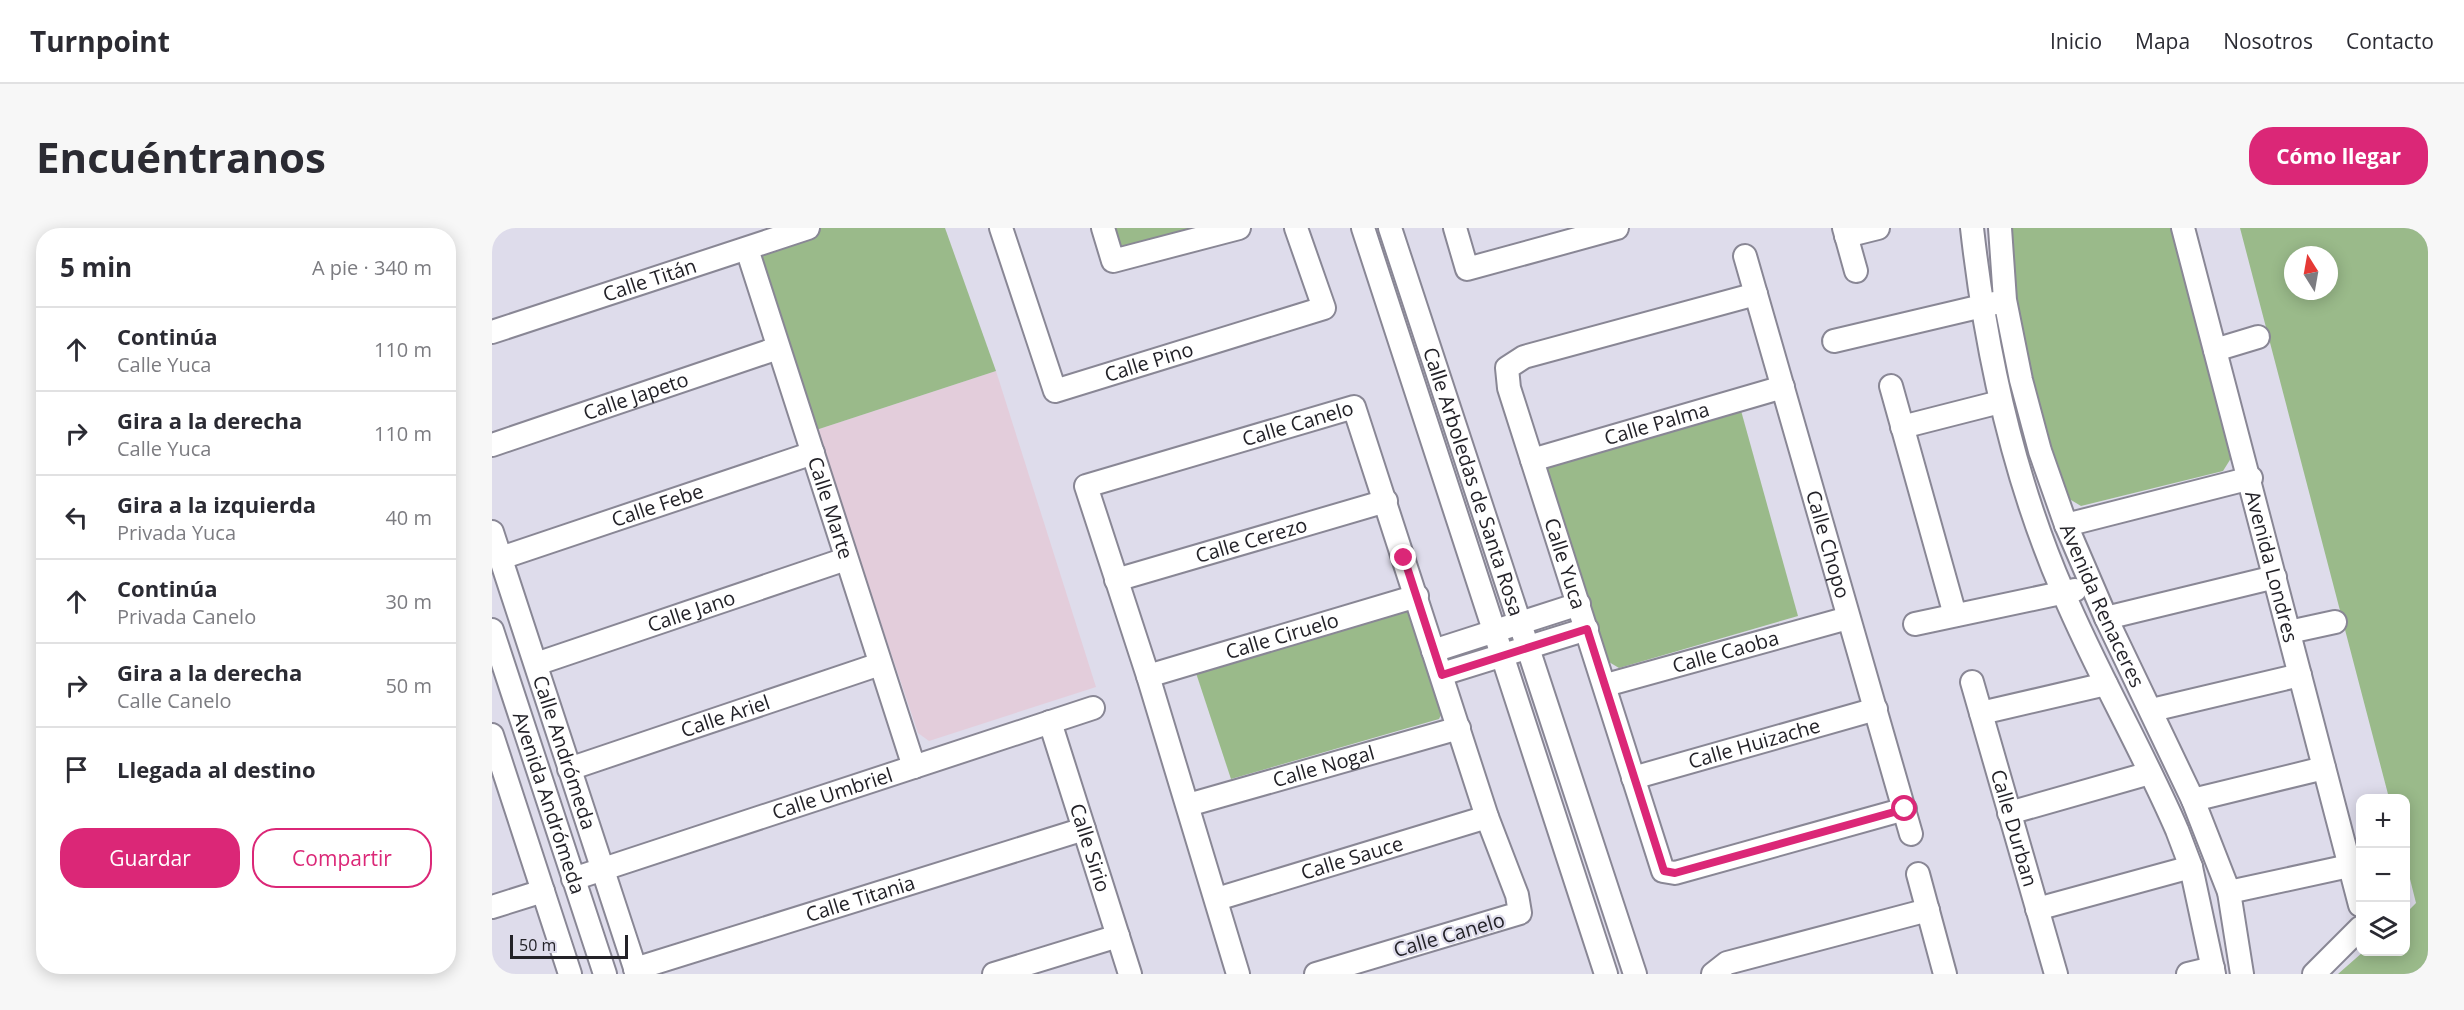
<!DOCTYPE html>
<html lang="es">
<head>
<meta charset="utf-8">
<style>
  :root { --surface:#fff; --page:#f7f7f7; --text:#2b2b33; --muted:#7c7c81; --line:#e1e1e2; --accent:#db2777 }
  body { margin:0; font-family:"Open Sans",sans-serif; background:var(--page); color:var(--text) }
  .controls { position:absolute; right:18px; bottom:18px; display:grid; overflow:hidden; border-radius:12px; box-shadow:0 3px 15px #0003 }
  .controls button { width:54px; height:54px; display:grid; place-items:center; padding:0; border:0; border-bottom:2px solid var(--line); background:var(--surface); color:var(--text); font:30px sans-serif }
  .compass { position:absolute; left:1792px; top:18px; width:54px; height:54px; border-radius:50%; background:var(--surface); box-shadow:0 3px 15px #0003; rotate:349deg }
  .scale { position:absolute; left:18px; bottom:15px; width:118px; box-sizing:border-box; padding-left:6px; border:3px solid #232228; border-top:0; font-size:16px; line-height:21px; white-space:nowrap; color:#232228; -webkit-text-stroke:4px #dedceb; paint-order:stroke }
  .stop { position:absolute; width:18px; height:18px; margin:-14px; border:4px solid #db2777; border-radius:50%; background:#fff }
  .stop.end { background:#db2777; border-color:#fff; box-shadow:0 2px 6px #0008 }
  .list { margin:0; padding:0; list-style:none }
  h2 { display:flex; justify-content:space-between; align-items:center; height:78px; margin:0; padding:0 24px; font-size:26px }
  h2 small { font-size:20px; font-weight:400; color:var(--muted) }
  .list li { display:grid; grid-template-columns:39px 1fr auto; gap:18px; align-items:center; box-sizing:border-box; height:84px; padding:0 24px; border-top:2px solid var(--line) }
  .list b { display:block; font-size:22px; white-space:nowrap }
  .list p { margin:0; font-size:20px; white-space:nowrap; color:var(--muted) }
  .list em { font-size:20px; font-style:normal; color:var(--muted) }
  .actions { display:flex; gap:12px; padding:18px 24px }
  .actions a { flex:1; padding:14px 0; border:2px solid var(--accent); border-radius:24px; text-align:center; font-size:21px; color:var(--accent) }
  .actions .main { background:var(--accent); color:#fff }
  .icon { flex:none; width:33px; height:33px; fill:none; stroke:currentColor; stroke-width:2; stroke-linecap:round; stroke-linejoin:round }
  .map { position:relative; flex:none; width:1936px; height:746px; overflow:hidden; border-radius:24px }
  header { display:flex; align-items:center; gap:36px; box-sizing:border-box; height:84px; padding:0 30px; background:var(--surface); border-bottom:2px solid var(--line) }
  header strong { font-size:28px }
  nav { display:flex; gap:33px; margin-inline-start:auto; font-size:21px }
  .intro { display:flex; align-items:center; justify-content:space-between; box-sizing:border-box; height:144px; padding:0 36px }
  h1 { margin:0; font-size:42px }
  .button { padding:15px 27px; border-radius:24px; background:var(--accent); color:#fff; font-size:21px; font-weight:700 }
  main { display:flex; gap:36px; padding:0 36px }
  aside { flex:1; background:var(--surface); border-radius:24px; box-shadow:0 3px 15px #0003 }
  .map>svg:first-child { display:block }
  .education { fill:#e3cddb }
  .green { fill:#9aba8a; fill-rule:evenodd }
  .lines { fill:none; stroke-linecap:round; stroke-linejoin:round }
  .minor-casing { stroke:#898795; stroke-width:26 }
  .minor { stroke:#fff; stroke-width:22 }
  .route { stroke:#db2777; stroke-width:8 }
  .labels { text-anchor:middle; stroke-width:4.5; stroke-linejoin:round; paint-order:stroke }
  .street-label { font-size:20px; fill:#232228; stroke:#dedceb }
</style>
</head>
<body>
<header>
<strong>Turnpoint</strong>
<nav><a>Inicio</a><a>Mapa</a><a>Nosotros</a><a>Contacto</a></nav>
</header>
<div class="intro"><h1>Encuéntranos</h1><a class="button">Cómo llegar</a></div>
<main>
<aside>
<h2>5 min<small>A pie · 340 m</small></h2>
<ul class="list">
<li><svg class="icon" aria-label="ahead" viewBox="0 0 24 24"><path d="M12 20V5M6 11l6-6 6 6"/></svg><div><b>Continúa</b><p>Calle Yuca</p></div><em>110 m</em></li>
<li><svg class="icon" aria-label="right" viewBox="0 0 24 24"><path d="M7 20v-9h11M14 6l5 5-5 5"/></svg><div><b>Gira a la derecha</b><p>Calle Yuca</p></div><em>110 m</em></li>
<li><svg class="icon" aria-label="left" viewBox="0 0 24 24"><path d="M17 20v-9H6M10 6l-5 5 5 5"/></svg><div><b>Gira a la izquierda</b><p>Privada Yuca</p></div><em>40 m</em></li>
<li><svg class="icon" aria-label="ahead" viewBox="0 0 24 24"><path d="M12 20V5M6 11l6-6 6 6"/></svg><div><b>Continúa</b><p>Privada Canelo</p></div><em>30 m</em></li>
<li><svg class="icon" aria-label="right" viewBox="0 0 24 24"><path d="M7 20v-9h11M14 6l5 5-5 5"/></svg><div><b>Gira a la derecha</b><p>Calle Canelo</p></div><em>50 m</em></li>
<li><svg class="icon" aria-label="arrive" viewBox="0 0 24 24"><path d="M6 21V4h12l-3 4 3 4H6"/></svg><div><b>Llegada al destino</b></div></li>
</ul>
<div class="actions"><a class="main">Guardar</a><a>Compartir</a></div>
</aside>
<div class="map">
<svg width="1936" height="746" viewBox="0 0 1936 746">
  <rect width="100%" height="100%" fill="#dedceb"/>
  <!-- education -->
  <path class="education" d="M 504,143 L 604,459 L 437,513 L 426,505 L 324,202 Z"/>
  <!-- green -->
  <g class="green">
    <path d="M 329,0 L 453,0 L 504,143 L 324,202 L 264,25 L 272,19 Z"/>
    <path d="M 621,0 L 711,0 L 638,21 L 625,15 Z"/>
    <path d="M 1515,0 L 1683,0 L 1741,227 L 1731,243 L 1589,278 L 1574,269 L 1541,159 L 1521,57 Z"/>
    <path d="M 1748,0 L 1936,0 L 1936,746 L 1846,746 L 1871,724 L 1914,724 L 1914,685 L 1924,675 L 1914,635 L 1914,570 L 1897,570 ZM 1801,27 L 1837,27 L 1837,63 L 1801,63 Z"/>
    <path d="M 1248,179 L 1306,388 L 1127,440 L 1117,434 L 1054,241 L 1059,231 Z"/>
    <path d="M 909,379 L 921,384 L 954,477 L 947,491 L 739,551 L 703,442 Z"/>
  </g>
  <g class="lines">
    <defs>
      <g id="minor">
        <path id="s1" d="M 509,0 L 563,163 L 832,80 L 804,0"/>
        <path d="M 611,0 L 621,33 L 747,0"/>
        <path d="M 871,0 L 1114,746"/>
        <path id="s2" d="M 898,0 L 1143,746"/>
        <path d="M 963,0 L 975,41 L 1125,0"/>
        <path d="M 1352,0 L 1364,43"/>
        <path d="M 1480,0 C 1494,125 1521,249 1571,364 C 1605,445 1650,521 1685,602 L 1699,639 L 1722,746"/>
        <path id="s3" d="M 1508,0 L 1513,72 L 1529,152 L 1548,223 L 1574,297 L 1614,390 L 1701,572 L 1737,664 L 1750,746"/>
        <path id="s4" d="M 1691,0 L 1868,677"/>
        <path d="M 1354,8 L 1386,0"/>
        <path id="s5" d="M 255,21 L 422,539"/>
        <path id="s6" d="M 1253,28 L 1419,606"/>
        <path id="s7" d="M 1264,66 L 1032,129 L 1015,140 L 1017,160 L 1171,643 L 1183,645 L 1413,581"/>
        <path id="s8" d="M 0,104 L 316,0"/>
        <path d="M 1342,113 L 1503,75"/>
        <path d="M 1723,122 L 1766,109"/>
        <path d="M 1399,158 L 1463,387"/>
        <path d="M 1410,199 L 1508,174"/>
        <path id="s9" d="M 0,217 L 286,120"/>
        <path id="s10" d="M 1040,232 L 1291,159"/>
        <path d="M 1574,297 L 1759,250"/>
        <path id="s11" d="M 0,304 L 145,746"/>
        <path id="s12" d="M 9,330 L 321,225"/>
        <path id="s13" d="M 624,352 L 894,273"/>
        <path d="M 1614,390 L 1783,349"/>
        <path d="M 1423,396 L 1583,362"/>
        <path id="s14" d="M 0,402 L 113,746"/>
        <path d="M 1797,404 L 1843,394"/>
        <path d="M 941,423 L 1087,376"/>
        <path id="s15" d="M 44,436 L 354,331"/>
        <path d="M 950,446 L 1095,401"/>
        <path id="s16" d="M 656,448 L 925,368"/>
        <path id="s17" d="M 1480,454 L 1564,746"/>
        <path id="s18" d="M 1114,457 L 1356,390"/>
        <path d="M 1660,482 L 1808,447"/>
        <path d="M 1489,485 L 1614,456"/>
        <path id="s19" d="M 558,494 L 638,746"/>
        <path d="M 0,507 L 78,746"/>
        <path id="s20" d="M 77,541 L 388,436"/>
        <path id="s21" d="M 1141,550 L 1384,481"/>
        <path d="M 1701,572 L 1832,540"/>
        <path id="s22" d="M 696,577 L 967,500"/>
        <path d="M 1517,585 L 1658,545"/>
        <path d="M 1426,646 L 1453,746"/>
        <path id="s23" d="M 81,651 L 601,480"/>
        <path d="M 1737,664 L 1857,638"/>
        <path id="s24" d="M 725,671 L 995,589"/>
        <path d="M 0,679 L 51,663"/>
        <path d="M 1545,681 L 1699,639"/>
        <path id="s25" d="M 143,741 L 592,601"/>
        <path d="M 502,746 L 626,708"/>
        <path id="s26" d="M 746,746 L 656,448 L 594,258 L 862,179 L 995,589 L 1025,667 L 1028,685 L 824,746"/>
        <path d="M 1221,746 L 1235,735 L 1436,682"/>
        <path d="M 1696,746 L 1721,740"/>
        <path d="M 1822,746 L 1868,700"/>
      </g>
    </defs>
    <!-- minor casing -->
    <use href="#minor" class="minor-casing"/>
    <!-- minor -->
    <use href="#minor" class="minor"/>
  </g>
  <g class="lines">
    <!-- route -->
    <path class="route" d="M 912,330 L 950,447 L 1095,401 L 1172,643 L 1183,645 L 1413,581"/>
  </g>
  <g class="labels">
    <!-- street labels -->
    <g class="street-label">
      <text dy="7" stroke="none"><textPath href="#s8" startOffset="166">Calle Titán</textPath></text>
      <text dy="7" stroke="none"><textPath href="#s1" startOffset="270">Calle Pino</textPath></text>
      <text dy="7" stroke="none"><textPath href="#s9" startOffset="152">Calle Japeto</textPath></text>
      <text dy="7" stroke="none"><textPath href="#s10" startOffset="130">Calle Palma</textPath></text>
      <text dy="7" stroke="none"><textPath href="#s26" startOffset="732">Calle Canelo</textPath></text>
      <text dy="7" stroke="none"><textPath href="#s2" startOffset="267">Calle Arboledas de Santa Rosa</textPath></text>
      <text dy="7" stroke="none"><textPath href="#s12" startOffset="165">Calle Febe</textPath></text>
      <text dy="7" stroke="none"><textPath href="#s5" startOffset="272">Calle Marte</textPath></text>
      <text dy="7" stroke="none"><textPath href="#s13" startOffset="141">Calle Cerezo</textPath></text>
      <text dy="7" stroke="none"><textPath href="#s6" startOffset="300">Calle Chopo</textPath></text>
      <text dy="7" stroke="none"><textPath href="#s7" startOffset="465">Calle Yuca</textPath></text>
      <text dy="7" stroke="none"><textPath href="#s4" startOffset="350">Avenida Londres</textPath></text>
      <text dy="7" stroke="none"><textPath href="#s3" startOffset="394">Avenida Renaceres</textPath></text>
      <text dy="7" stroke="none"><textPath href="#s15" startOffset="164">Calle Jano</textPath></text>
      <text dy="7" stroke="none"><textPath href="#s16" startOffset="140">Calle Ciruelo</textPath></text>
      <text dy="7" stroke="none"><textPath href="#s18" startOffset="124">Calle Caoba</textPath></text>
      <text dy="7" stroke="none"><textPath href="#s20" startOffset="165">Calle Ariel</textPath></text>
      <text dy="7" stroke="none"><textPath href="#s21" startOffset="126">Calle Huizache</textPath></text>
      <text dy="7" stroke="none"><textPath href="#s11" startOffset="232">Calle Andrómeda</textPath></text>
      <text dy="7" stroke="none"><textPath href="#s22" startOffset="141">Calle Nogal</textPath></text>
      <text dy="7" stroke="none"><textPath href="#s23" startOffset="273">Calle Umbriel</textPath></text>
      <text dy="7" stroke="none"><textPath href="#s14" startOffset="182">Avenida Andrómeda</textPath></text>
      <text dy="7" stroke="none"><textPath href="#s17" startOffset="152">Calle Durban</textPath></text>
      <text dy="7" stroke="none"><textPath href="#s19" startOffset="132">Calle Sirio</textPath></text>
      <text dy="7" stroke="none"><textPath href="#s24" startOffset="141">Calle Sauce</textPath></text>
      <text dy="7" stroke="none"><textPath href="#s25" startOffset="236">Calle Titania</textPath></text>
      <text transform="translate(957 707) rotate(-16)" y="7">Calle Canelo</text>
    </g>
  </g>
</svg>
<div class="controls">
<button>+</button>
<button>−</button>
<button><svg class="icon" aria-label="layers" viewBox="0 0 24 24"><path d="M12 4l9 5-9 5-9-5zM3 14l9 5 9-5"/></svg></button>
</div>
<svg class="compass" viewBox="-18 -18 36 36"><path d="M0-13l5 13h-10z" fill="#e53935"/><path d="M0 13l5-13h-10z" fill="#7c7c81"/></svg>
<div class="scale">50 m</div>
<div class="stop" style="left:1413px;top:581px"></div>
<div class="stop end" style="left:912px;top:330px"></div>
</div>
</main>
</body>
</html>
